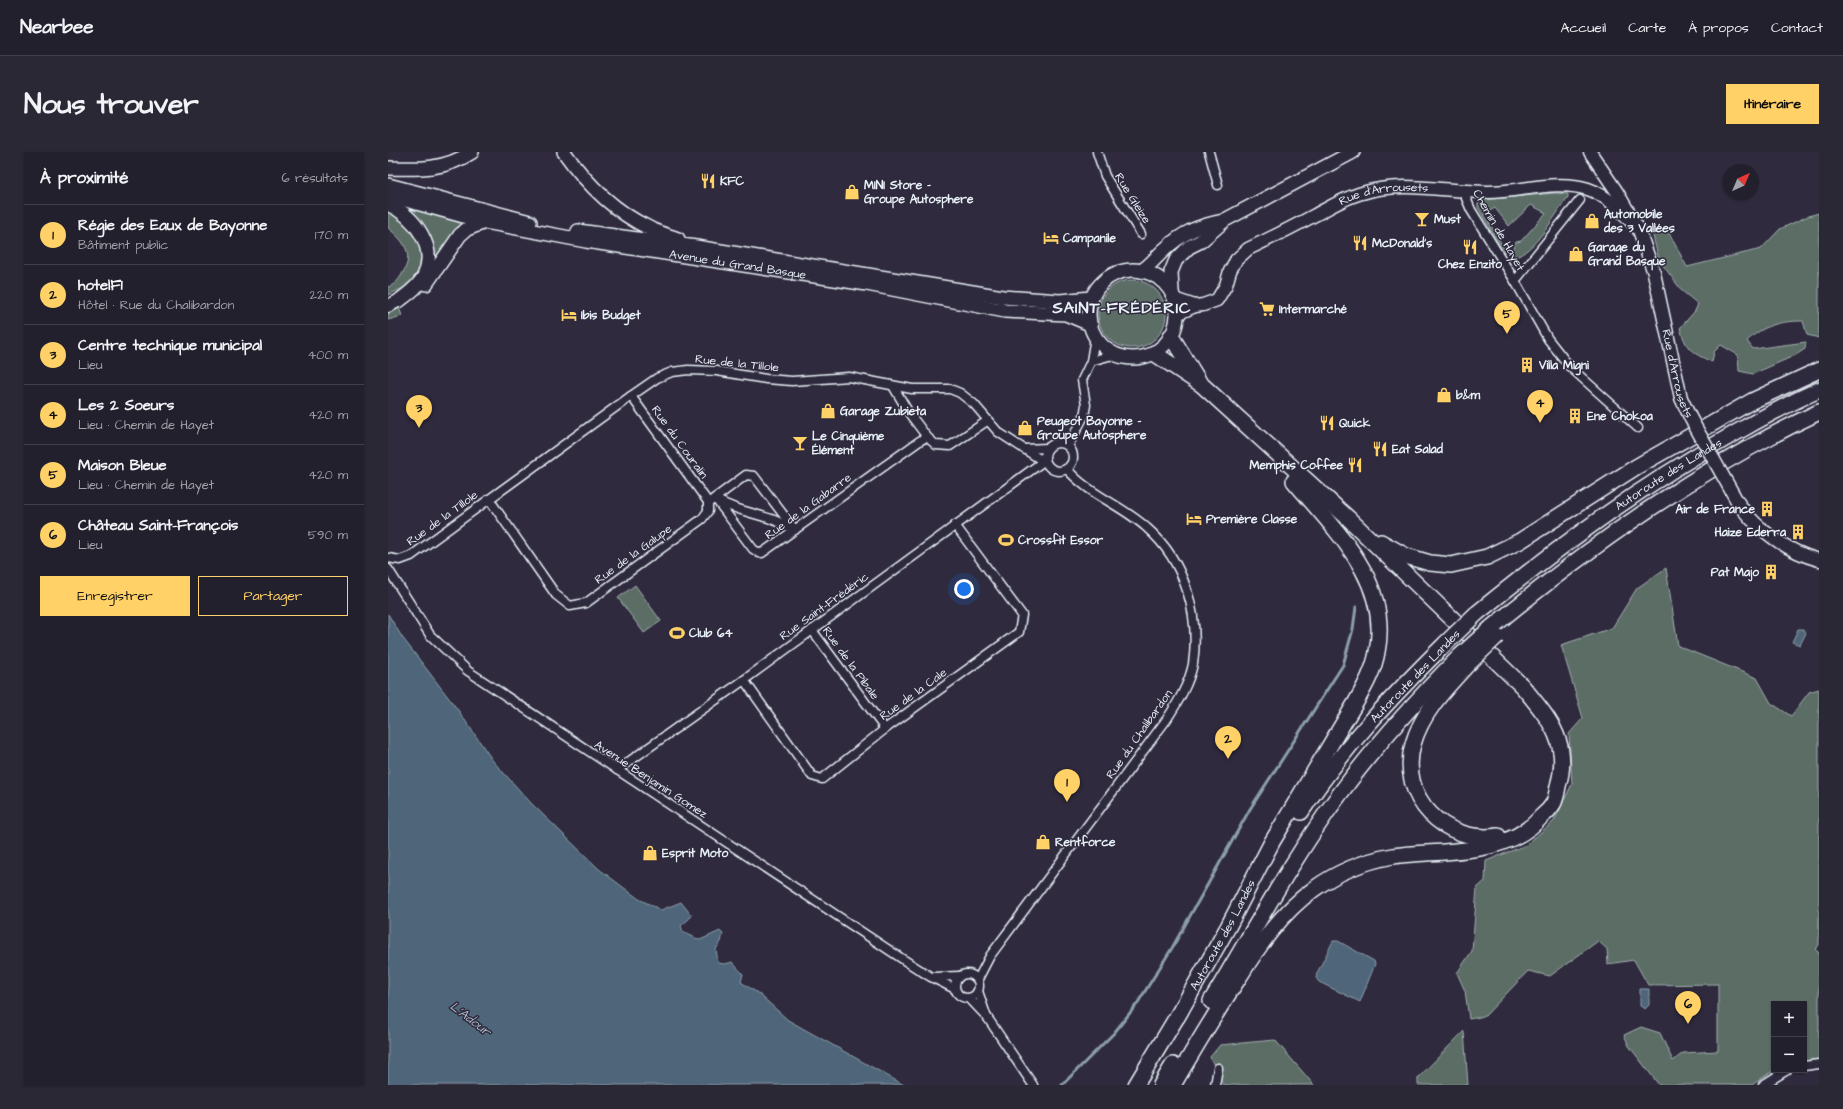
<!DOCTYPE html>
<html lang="fr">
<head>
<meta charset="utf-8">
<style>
  :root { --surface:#23202e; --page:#2b2836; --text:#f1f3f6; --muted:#a3a3aa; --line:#403e4a; --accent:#ffd166 }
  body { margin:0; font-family:"Architects Daughter",sans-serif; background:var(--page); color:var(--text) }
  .controls { position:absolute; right:12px; bottom:12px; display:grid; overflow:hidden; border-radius:0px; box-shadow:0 1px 3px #0004 }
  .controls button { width:36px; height:36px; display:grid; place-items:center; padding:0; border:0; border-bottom:1px solid var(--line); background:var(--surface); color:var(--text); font:20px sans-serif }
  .compass { position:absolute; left:1335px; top:12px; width:36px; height:36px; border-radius:50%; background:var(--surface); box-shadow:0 1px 3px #0004; rotate:44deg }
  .you { position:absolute; left:576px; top:437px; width:14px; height:14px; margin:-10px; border:3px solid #fff; border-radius:50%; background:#1a73e8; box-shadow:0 0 0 6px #1a73e833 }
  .badge { display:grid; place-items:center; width:26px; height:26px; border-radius:50%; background:var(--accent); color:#111; font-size:13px; font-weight:700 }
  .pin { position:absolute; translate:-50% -33px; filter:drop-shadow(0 1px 2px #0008) }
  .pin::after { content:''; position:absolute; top:21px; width:14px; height:12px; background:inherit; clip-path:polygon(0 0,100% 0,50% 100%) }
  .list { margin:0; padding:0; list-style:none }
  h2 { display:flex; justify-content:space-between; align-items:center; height:52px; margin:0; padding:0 16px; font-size:17px }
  h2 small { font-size:13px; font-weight:400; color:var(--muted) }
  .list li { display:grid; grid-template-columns:26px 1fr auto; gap:12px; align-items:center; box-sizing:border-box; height:60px; padding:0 16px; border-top:1px solid var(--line) }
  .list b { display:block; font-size:15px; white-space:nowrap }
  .list p { margin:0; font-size:13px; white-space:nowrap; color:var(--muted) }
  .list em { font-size:13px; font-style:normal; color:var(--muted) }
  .actions { display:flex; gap:8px; padding:12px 16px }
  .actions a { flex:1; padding:9px 0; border:1px solid var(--accent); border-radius:0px; text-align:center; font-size:14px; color:var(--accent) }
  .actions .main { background:var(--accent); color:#111 }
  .map { position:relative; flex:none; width:1431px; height:933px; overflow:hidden; border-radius:0px }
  header { display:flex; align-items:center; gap:24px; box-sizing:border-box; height:56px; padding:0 20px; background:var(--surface); border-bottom:1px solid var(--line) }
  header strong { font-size:19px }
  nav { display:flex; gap:22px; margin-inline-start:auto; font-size:14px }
  .intro { display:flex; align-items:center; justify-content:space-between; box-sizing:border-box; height:96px; padding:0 24px }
  h1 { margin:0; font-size:28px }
  .button { padding:10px 18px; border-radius:0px; background:var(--accent); color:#111; font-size:14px; font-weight:700 }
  main { display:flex; gap:24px; padding:0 24px }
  aside { flex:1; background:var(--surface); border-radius:0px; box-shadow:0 1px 3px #0004 }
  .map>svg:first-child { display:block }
  .green { fill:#5b6d66; stroke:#a2afaf }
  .water { fill:#4f667a; stroke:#8c9eac }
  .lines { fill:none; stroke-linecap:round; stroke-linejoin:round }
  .stream { stroke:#8c9eac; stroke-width:3 }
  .street-casing { stroke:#e8f1f8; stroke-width:11 }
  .secondary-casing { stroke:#e8f1f8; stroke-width:15 }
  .primary-casing { stroke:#e8f1f8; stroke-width:16 }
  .highway-casing { stroke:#e8f1f8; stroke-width:18 }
  .street { stroke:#2f2a3d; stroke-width:8 }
  .secondary { stroke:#2f2a3d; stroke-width:12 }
  .primary { stroke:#2f2a3d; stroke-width:13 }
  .highway { stroke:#2f2a3d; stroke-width:15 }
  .secondary-bridge-casing { stroke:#e8f1f8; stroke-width:15; stroke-linecap:butt }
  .highway-bridge-casing { stroke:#e8f1f8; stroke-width:18; stroke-linecap:butt }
  .secondary-bridge { stroke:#2f2a3d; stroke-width:12 }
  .highway-bridge { stroke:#2f2a3d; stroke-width:15 }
  .labels { text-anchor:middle; stroke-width:3; stroke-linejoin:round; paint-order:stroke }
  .poi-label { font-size:12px; font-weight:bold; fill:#e8f1f8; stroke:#2f2a3d; text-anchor:start }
  .street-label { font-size:12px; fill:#e8f1f8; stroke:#2f2a3d }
  .water-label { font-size:13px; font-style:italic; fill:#abb9c6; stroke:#2f2a3d }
  .district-label { font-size:16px; font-weight:bold; letter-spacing:1px; fill:#e8f1f8; stroke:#2f2a3d }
</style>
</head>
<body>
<header>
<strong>Nearbee</strong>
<nav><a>Accueil</a><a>Carte</a><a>À propos</a><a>Contact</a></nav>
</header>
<div class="intro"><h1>Nous trouver</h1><a class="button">Itinéraire</a></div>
<main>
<aside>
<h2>À proximité<small>6 résultats</small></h2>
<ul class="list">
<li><span class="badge">1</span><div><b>Régie des Eaux de Bayonne</b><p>Bâtiment public</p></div><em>170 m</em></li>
<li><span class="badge">2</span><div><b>hotelF1</b><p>Hôtel · Rue du Chalibardon</p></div><em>220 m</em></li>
<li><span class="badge">3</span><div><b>Centre technique municipal</b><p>Lieu</p></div><em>400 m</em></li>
<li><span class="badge">4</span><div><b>Les 2 Soeurs</b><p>Lieu · Chemin de Hayet</p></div><em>420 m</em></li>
<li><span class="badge">5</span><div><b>Maison Bleue</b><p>Lieu · Chemin de Hayet</p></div><em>420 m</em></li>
<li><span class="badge">6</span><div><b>Château Saint-François</b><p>Lieu</p></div><em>590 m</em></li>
</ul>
<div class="actions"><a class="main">Enregistrer</a><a>Partager</a></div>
</aside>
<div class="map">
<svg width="1431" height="933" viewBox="0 0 1431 933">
  <rect width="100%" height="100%" fill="#2f2a3d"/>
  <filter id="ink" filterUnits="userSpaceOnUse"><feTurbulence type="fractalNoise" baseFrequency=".025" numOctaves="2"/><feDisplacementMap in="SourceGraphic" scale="8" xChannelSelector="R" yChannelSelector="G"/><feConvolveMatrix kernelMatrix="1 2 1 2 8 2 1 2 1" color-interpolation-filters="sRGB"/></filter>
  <g filter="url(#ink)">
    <!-- green -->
    <g class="green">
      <path d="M 1167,41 L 1180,42 L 1180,45 C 1167,63 1147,100 1125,106 L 1123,99 L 1128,90 L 1133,89 L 1158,61 L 1143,53 L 1121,74 L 1107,56 L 1096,62 L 1117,98 L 1116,101 L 1090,56 L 1090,52 L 1094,48 Z"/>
      <path d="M 15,54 L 78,72 L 47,112 Z"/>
      <path d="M 0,57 C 17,71 47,99 31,123 C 25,134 10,138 0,143 L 0,135 C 6,133 11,128 14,122 C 27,102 16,89 0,76 Z"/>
      <path d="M 1431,61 L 1431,186 L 1419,183 L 1415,169 C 1392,169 1376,173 1359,189 L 1365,197 L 1418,190 L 1417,197 L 1408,203 L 1365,222 L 1351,219 L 1350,203 L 1333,193 L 1326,200 L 1324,210 C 1303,200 1299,199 1292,176 L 1307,159 L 1310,152 L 1294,139 L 1271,108 L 1264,80 L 1268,78 L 1279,77 L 1299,115 L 1373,97 L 1392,77 L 1420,64 Z"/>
      <circle cx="744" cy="162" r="34"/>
      <path d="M 11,155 L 14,164 L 0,168 L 0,160 Z"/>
      <path d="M 1278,416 L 1290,494 L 1369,526 L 1383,551 L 1403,564 L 1421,540 L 1431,537 L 1431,793 L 1427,797 L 1431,801 L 1431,907 L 1416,909 L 1416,852 L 1386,852 L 1386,918 L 1364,933 L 1271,933 L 1241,894 L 1236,883 L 1253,875 L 1272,881 L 1285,909 L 1295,901 L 1330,899 L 1330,832 L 1260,833 L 1246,808 L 1220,812 L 1219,797 L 1210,789 L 1162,824 L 1140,819 L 1097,864 L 1081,867 L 1077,839 L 1069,821 L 1084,799 L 1089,736 L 1097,729 L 1098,709 L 1138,693 L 1166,669 L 1184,632 L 1181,582 L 1195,566 L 1173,493 L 1224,476 L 1249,436 Z"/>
      <path d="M 247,433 L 273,469 L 256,481 L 230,446 Z"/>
      <path d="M 1076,879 L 1080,933 L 1030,933 L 1030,926 Z"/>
      <path d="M 887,888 L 926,933 L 835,933 L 822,905 L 832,893 Z"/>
    </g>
    <!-- water -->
    <g class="water">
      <path d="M 0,462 L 14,485 L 70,558 L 105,609 L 143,651 L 211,717 L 251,747 L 273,758 L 293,750 L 304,764 L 293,774 L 295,780 L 312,788 L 332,779 L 335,782 L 333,790 L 328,797 L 330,811 L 337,812 L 344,810 L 355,822 L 353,830 L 371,842 L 400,868 L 516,933 L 0,933 Z"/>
      <path d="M 1410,477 L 1415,477 L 1418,481 L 1412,493 L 1404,490 Z"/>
      <path d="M 945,789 L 950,789 L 986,809 L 987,812 L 972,850 L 931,830 L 928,826 L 929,821 Z"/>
      <path d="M 1252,837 L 1261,837 L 1261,853 L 1257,857 L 1252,854 Z"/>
    </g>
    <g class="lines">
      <!-- stream -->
      <path class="stream" d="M 674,933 L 726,881 L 749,852 L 784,796 L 862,657 L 955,513 L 965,477 L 968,455"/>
      <defs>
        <g id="street">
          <path d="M 709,0 L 717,24 L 753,82"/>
          <path d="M 821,0 L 830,33"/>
          <path d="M 1075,39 L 1083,58 L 1127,129 L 1160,187 L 1182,215 L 1250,276"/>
          <path d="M 1127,129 L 1192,48"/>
          <path d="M 703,209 L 728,202"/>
          <path d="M 505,234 L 521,261 L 539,285"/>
          <path d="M 243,244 L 320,350"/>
          <circle cx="671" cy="305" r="14"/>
          <path d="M 680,294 L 696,264 L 698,253 L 694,228 L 703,209 L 707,185"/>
          <path d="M 636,297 L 660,296"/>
          <path d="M 327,346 L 365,397 L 371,401 L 374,401 L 533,288 L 539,285 L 548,293 L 562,294 L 599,269"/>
          <path d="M 101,347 L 168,443 L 182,454 L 198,451 L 314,367 L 320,359 L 320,350"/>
          <path d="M 323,349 L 358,323 L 366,324 L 407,378"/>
          <path d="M 331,349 C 354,362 381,362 402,376"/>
          <path d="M 0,406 L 12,408 L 23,404 L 243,244 L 269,226 L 284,220 L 300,218 L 329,219 L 378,227 L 404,229 L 461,225 L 524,237 L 562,237 L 572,241 L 586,252 L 610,280 L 650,306 L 657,307"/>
          <path d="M 0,417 L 42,483 L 80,519 L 516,808 L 543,825 L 567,837"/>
          <path d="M 424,478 L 497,577"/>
          <path d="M 356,528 L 424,624 L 434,627 L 497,577 L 631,480 L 634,463 L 567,373"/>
          <path d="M 229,618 L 356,528 L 657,308"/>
          <circle cx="579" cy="834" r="12"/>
          <path d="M 546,825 L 571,824"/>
          <path d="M 590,827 L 602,804 L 779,567 C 790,550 801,532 805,512 C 812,463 797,409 759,376 C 734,353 701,343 679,317"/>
          <path d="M 590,839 L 598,863"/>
          <path d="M 581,846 L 599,865 L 645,933"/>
          <path d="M 1416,914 L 1431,912"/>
          <path d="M 827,933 L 830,916"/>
          <path d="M 1375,933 L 1399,918"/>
        </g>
        <g id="secondary">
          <path id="s1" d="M 1202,0 L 1229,40 L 1251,78 L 1266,121 L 1293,246 L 1303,267"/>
          <path d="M 786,147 L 807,154"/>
          <path d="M 0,154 L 12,148"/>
          <path id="s2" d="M 789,162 L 807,154 L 815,153 L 829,148 L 838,133 L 842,119 L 848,108 L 860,97 C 883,86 905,75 927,63 C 942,55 958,45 974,41 C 1014,28 1059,40 1100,40 C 1133,40 1168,27 1200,37 C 1221,44 1236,62 1251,78"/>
          <path d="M 1349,349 C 1366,376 1400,400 1431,408"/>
        </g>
        <g id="primary">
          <path d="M 176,0 C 198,31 227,60 261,76 C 270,81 280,83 290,87"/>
          <path d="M 0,16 C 31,17 57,18 84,0"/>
          <path d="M 0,33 L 142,70"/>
          <path id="s3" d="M 0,43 L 97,70 L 198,89 L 479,132 L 617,159 L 678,162 L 702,172"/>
          <path d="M 0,52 C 26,64 50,95 36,124 C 31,134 21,141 12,148"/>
          <path d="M 190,79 L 308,95 L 615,145 L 672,149 L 703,146"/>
          <circle cx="745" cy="162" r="44"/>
          <path d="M 753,119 C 763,113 768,105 776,98 C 795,80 810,74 835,69"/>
          <path d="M 38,132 L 72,83 L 79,77 L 97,70"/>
          <path d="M 784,139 L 783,120 L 788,108 L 801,95 L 813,89 L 837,68 L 965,0"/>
        </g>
        <g id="highway">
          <path d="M 783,184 L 810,228"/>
          <path d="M 766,201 L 814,233 L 960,366 L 1135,535 C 1161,567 1183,591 1170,634 C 1169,640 1168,647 1165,652 C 1162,657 1158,661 1154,664 C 1118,706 1055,697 1005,704 C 977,709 948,721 926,737 C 893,761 871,793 850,827 C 827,862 806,897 785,933"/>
          <path d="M 993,390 L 1018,404 L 1042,411 L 1063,413 L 1099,405 L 1132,389 L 1248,315 L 1364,249 L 1431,218"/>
          <path id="s4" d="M 1088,462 C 1169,396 1251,335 1342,284 C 1371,268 1400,251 1431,238"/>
          <path d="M 1103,476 C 1204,392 1312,316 1431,260"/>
          <path d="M 1080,512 C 1058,536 1034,560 1025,592 C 1010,646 1057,692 1110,684"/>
          <path d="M 913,660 C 954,597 1005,543 1058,491"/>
          <path d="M 823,849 C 865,780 903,709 951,643 C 987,594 1028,548 1072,504"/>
          <path id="s5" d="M 789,865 L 840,775 L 884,690 L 968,550 C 977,534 986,518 989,500 C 1003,429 947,378 906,329"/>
          <path d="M 748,933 L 793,858"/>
          <path d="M 773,933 L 785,913"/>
        </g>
      </defs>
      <!-- street casing -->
      <use href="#street" class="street-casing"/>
      <!-- secondary casing -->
      <use href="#secondary" class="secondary-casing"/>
      <!-- primary casing -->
      <use href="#primary" class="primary-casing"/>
      <!-- highway casing -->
      <use href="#highway" class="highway-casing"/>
      <!-- street -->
      <use href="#street" class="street"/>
      <!-- secondary -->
      <use href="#secondary" class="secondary"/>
      <!-- primary -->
      <use href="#primary" class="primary"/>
      <!-- highway -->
      <use href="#highway" class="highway"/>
      <defs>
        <path id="secondary-bridge" d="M 1303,267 L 1349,349"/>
        <g id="highway-bridge">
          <path d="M 1058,491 L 1088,462"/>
          <path d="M 1072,504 L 1103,476"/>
          <path d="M 1080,512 L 1109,484"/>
        </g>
      </defs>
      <!-- secondary-bridge casing -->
      <use href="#secondary-bridge" class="secondary-bridge-casing"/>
      <!-- highway-bridge casing -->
      <use href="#highway-bridge" class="highway-bridge-casing"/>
      <!-- secondary-bridge -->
      <use href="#secondary-bridge" class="secondary-bridge"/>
      <!-- highway-bridge -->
      <use href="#highway-bridge" class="highway-bridge"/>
    </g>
  </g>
  <!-- icons -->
  <defs>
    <symbol id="restaurant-bare" viewBox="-9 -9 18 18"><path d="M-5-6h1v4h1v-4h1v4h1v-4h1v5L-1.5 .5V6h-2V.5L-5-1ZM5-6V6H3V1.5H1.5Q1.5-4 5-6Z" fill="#ffd166" stroke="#2f2a3d" stroke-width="2.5" paint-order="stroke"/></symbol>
    <symbol id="shop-bare" viewBox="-9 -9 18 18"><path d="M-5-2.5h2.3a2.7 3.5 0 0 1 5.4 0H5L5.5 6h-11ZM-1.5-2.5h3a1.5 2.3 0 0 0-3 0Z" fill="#ffd166" stroke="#2f2a3d" stroke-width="2.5" paint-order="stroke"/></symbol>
    <symbol id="bar-bare" viewBox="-9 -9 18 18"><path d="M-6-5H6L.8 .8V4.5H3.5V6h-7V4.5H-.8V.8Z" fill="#ffd166" stroke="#2f2a3d" stroke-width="2.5" paint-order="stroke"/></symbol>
    <symbol id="hotel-bare" viewBox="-9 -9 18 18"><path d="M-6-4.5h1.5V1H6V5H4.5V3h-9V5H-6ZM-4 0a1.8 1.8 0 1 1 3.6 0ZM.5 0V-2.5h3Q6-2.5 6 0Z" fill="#ffd166" stroke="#2f2a3d" stroke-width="2.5" paint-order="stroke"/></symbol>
    <symbol id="supermarket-bare" viewBox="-9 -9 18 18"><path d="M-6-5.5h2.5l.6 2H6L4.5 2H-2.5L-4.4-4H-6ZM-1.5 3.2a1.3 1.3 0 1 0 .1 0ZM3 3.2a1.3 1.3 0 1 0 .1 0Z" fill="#ffd166" stroke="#2f2a3d" stroke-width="2.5" paint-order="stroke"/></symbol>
    <symbol id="building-bare" viewBox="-9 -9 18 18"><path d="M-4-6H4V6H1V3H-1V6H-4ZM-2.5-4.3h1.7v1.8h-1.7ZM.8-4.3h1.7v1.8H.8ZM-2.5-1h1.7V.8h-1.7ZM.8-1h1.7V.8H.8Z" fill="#ffd166" stroke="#2f2a3d" stroke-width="2.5" paint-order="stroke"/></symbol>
    <symbol id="stadium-bare" viewBox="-9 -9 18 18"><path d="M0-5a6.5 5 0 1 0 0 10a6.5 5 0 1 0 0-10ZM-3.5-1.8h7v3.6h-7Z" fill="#ffd166" stroke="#2f2a3d" stroke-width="2.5" paint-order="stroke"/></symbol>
  </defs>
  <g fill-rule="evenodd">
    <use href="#restaurant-bare" x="309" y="18" width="22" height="22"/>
    <use href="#shop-bare" x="453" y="29" width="22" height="22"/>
    <use href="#bar-bare" x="1023" y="56" width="22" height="22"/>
    <use href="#shop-bare" x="1193" y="58" width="22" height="22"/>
    <use href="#hotel-bare" x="652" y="75" width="22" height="22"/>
    <use href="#restaurant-bare" x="961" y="80" width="22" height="22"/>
    <use href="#restaurant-bare" x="1071" y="84" width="22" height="22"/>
    <use href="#shop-bare" x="1177" y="91" width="22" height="22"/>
    <use href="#supermarket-bare" x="868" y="146" width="22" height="22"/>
    <use href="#hotel-bare" x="170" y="152" width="22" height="22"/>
    <use href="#building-bare" x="1128" y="202" width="22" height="22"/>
    <use href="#shop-bare" x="1045" y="232" width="22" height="22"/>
    <use href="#shop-bare" x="429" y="248" width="22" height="22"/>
    <use href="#building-bare" x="1176" y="253" width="22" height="22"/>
    <use href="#restaurant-bare" x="928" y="260" width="22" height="22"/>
    <use href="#shop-bare" x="626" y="265" width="22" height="22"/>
    <use href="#bar-bare" x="401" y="280" width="22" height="22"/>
    <use href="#restaurant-bare" x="981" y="286" width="22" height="22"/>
    <use href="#restaurant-bare" x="956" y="302" width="22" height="22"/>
    <use href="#building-bare" x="1368" y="346" width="22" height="22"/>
    <use href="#hotel-bare" x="795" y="356" width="22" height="22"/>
    <use href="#building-bare" x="1399" y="369" width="22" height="22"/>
    <use href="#stadium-bare" x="607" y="377" width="22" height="22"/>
    <use href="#building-bare" x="1372" y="409" width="22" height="22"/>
    <use href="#stadium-bare" x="278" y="470" width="22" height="22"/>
    <use href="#shop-bare" x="644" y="679" width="22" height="22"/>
    <use href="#shop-bare" x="251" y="690" width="22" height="22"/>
  </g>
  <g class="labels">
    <!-- poi labels -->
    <g class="poi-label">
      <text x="332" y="33">KFC</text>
      <text x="476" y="37">MINI Store -<tspan x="476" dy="14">Groupe Autosphere</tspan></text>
      <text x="1216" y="66">Automobile<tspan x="1216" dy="14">des 3 Vallées</tspan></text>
      <text x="1046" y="71">Must</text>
      <text x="675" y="90">Campanile</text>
      <text x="984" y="95">McDonald's</text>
      <text x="1200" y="99">Garage du<tspan x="1200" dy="14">Grand Basque</tspan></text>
      <text x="1082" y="116" text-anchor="middle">Chez Enzito</text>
      <text x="891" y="161">Intermarché</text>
      <text x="193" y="167">Ibis Budget</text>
      <text x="1151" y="217">Villa Migni</text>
      <text x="1068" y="247">b&amp;m</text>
      <text x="452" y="263">Garage Zubieta</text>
      <text x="1199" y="268">Ene Chokoa</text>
      <text x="649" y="273">Peugeot Bayonne -<tspan x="649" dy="14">Groupe Autosphere</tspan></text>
      <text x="951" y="275">Quick</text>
      <text x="424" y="288">Le Cinquième<tspan x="424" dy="14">Élément</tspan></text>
      <text x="1004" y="301">Eat Salad</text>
      <text x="955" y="317" text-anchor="end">Memphis Coffee</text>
      <text x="1367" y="361" text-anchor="end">Air de France</text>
      <text x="818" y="371">Première Classe</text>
      <text x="1398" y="384" text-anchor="end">Haize Ederra</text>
      <text x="630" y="392">Crossfit Essor</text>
      <text x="1371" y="424" text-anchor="end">Pat Majo</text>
      <text x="301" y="485">Club 64</text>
      <text x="667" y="694">Rentforce</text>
      <text x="274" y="705">Esprit Moto</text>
    </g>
    <!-- street labels -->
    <g class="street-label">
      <text dy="4" stroke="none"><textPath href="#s2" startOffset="252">Rue d'Arrousets</textPath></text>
      <text transform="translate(745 46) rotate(58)" y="4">Rue Gleize</text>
      <text transform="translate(1111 78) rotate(60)" y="4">Chemin de Hayet</text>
      <text dy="4" stroke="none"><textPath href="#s3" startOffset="357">Avenue du Grand Basque</textPath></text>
      <text transform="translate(349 211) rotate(6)" y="4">Rue de la Tillole</text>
      <text dy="4" stroke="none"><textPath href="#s1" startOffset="241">Rue d'Arrousets</textPath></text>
      <text transform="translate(292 290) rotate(54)" y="4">Rue du Couralin</text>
      <text dy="4" stroke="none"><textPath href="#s4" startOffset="238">Autoroute des Landes</textPath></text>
      <text transform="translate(420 354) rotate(-36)" y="4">Rue de la Gabarre</text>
      <text transform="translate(54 366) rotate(-36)" y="4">Rue de la Tillole</text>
      <text transform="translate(245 402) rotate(-36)" y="4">Rue de la Galupe</text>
      <text transform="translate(436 454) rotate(-36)" y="4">Rue Saint-Frédéric</text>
      <text transform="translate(463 511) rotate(54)" y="4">Rue de la Pibale</text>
      <text transform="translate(1027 524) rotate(-46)" y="4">Autoroute des Landes</text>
      <text transform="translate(525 542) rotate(-36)" y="4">Rue de la Cale</text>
      <text transform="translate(751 582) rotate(-55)" y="4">Rue du Chalibardon</text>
      <text transform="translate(263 627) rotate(33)" y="4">Avenue Benjamin Gomez</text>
      <text dy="4" stroke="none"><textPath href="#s5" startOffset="94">Autoroute des Landes</textPath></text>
    </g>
    <!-- water labels -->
    <g class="water-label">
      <text transform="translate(83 866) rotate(37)" y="5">L'Adour</text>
    </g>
    <!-- district labels -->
    <g class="district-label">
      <text x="734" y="161">SAINT-FRÉDÉRIC</text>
    </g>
  </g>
</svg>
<div class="controls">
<button>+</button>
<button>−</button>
</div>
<svg class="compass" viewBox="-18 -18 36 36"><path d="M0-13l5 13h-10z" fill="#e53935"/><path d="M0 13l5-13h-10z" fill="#a3a3aa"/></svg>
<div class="you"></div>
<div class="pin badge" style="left:679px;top:650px">1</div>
<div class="pin badge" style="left:840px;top:607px">2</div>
<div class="pin badge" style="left:31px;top:276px">3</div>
<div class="pin badge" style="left:1152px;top:271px">4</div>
<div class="pin badge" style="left:1119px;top:182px">5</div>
<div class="pin badge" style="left:1300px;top:872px">6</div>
</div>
</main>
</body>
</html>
